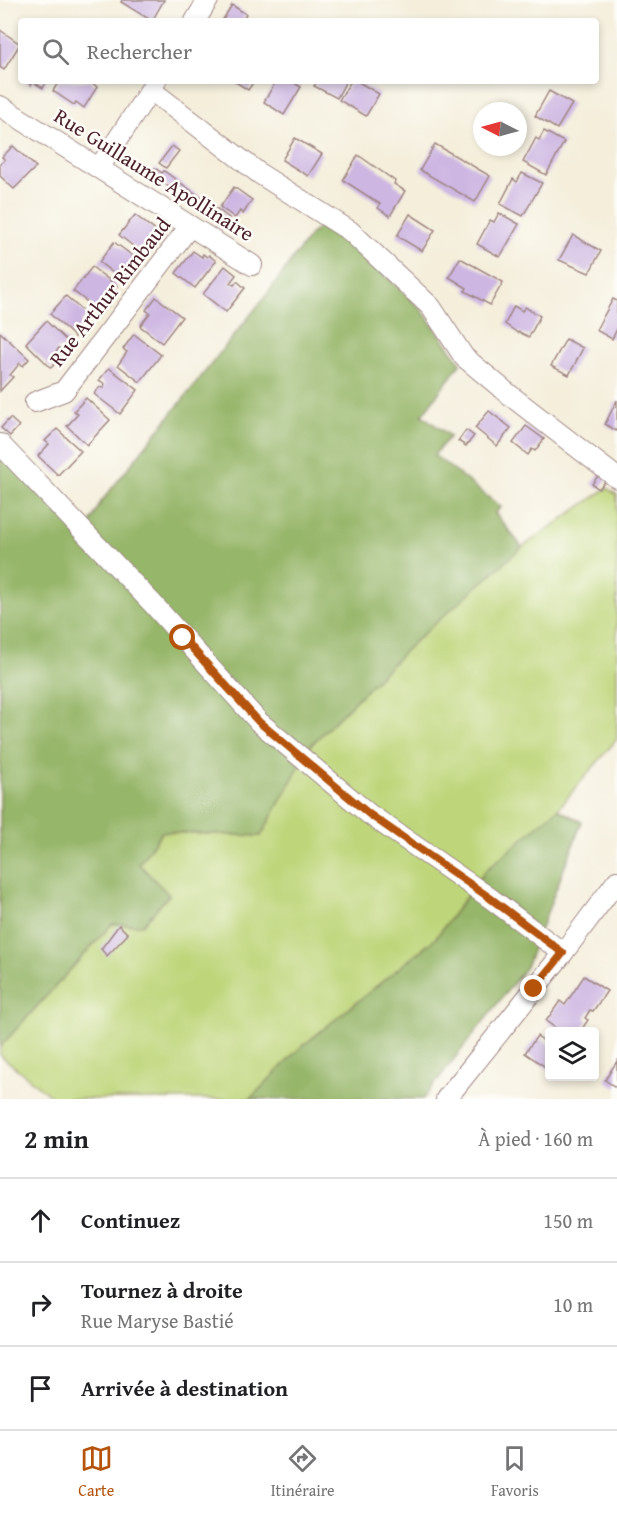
<!DOCTYPE html>
<html lang="fr">
<head>
<meta charset="utf-8">
<style>
  :root { --surface:#fff; --page:#f6f6f6; --text:#202124; --muted:#757577; --line:#e0e0e0; --accent:#b45309 }
  body { margin:0; font-family:"Gentium Book Plus",serif; background:var(--page); color:var(--text) }
  .controls { position:absolute; right:18px; bottom:18px; display:grid; overflow:hidden; border-radius:6px; box-shadow:0 3px 9px #0003 }
  .controls button { width:54px; height:54px; display:grid; place-items:center; padding:0; border:0; border-bottom:2px solid var(--line); background:var(--surface); color:var(--text); font:30px sans-serif }
  .compass { position:absolute; left:473px; top:102px; width:54px; height:54px; border-radius:50%; background:var(--surface); box-shadow:0 3px 9px #0003; rotate:276deg }
  .stop { position:absolute; width:18px; height:18px; margin:-14px; border:4px solid #b45309; border-radius:50%; background:#fff }
  .stop.end { background:#b45309; border-color:#fff; box-shadow:0 2px 6px #0008 }
  .list { margin:0; padding:0; list-style:none }
  h2 { display:flex; justify-content:space-between; align-items:center; height:78px; margin:0; padding:0 24px; font-size:26px }
  h2 small { font-size:20px; font-weight:400; color:var(--muted) }
  .list li { display:grid; grid-template-columns:39px 1fr auto; gap:18px; align-items:center; box-sizing:border-box; height:84px; padding:0 24px; border-top:2px solid var(--line) }
  .list b { display:block; font-size:22px; white-space:nowrap }
  .list p { margin:0; font-size:20px; white-space:nowrap; color:var(--muted) }
  .list em { font-size:20px; font-style:normal; color:var(--muted) }
  .icon { flex:none; width:33px; height:33px; fill:none; stroke:currentColor; stroke-width:2; stroke-linecap:round; stroke-linejoin:round }
  .map { position:relative; flex:none; width:617px; height:1099px; overflow:hidden }
  .search { position:absolute; background:var(--surface); box-shadow:0 3px 9px #0003; left:18px; right:18px; top:18px; height:66px; display:flex; align-items:center; gap:15px; box-sizing:border-box; padding:0 21px; border-radius:6px; color:var(--muted); font-size:22px }
  .sheet { height:330px; background:var(--surface) }
  nav { display:flex; justify-content:space-around; align-items:center; box-sizing:border-box; height:84px; border-top:2px solid var(--line); background:var(--surface); font-size:16px; color:var(--muted) }
  nav a { display:grid; justify-items:center; gap:3px }
  nav .on { color:var(--accent) }
  .map>svg:first-child { display:block }
  .green { fill:#bed579; stroke:#847a52; stroke-width:1.5 }
  .forest { fill:#96b669; stroke:#706a4a; stroke-width:1.5 }
  .building { fill:#cdb6e2 }
  .lines { fill:none; stroke-linecap:round; stroke-linejoin:round }
  .minor-casing { stroke:#9f8683; stroke-width:22 }
  .minor { stroke:#fff; stroke-width:20 }
  .route { stroke:#b45309; stroke-width:8 }
  .labels { text-anchor:middle; stroke-width:5; stroke-linejoin:round; paint-order:stroke }
  .street-label { font-size:21px; fill:#4a1f2b; stroke:#fdfcf7 }
</style>
</head>
<body>
<div class="map">
<svg width="617" height="1099" viewBox="0 0 617 1099">
  <rect width="100%" height="100%" fill="#fdfcf7"/>
  <filter id="ink" filterUnits="userSpaceOnUse"><feTurbulence type="fractalNoise" baseFrequency=".0167" numOctaves="2"/><feDisplacementMap in="SourceGraphic" scale="12" xChannelSelector="R" yChannelSelector="G"/><feConvolveMatrix kernelMatrix="1 2 1 2 8 2 1 2 1" color-interpolation-filters="sRGB"/></filter>
  <filter id="wash" filterUnits="userSpaceOnUse"><feTurbulence type="fractalNoise" baseFrequency=".008" numOctaves="4" result="noise"/><feDisplacementMap in="SourceGraphic" scale="24" xChannelSelector="R" yChannelSelector="G"/><feGaussianBlur stdDeviation="1.35" result="paint"/><feColorMatrix in="noise" values="0 0 0 0 0 0 0 0 0 0 0 0 0 0 0 0 0 1.4 0 .05"/><feComposite in="paint" operator="in"/></filter>
  <g filter="url(#wash)">
    <rect width="100%" height="100%" fill="#f4eedb"/>
    <!-- green -->
    <path class="green" d="M 607,488 L 617,495 L 617,739 L 558,809 L 486,870 L 435,939 L 300,1048 L 250,1099 L 54,1099 L 0,1055 L 0,1047 L 112,924 L 142,925 L 169,895 L 139,864 L 162,832 L 261,836 L 311,745 L 414,642 L 522,547 Z"/>
    <!-- forest -->
    <g class="forest">
      <path d="M 328,227 L 335,229 L 421,309 L 461,363 L 422,415 L 450,436 L 434,455 L 501,507 L 495,513 L 522,547 L 414,642 L 311,745 L 261,836 L 162,832 L 139,864 L 169,895 L 142,925 L 112,924 L 0,1047 L 0,451 L 84,535 L 101,502 L 268,293 L 311,234 L 319,228 Z"/>
      <path d="M 558,809 L 582,822 L 526,967 L 423,1099 L 250,1099 L 300,1048 L 435,939 L 486,870 Z"/>
    </g>
    <g id="blocks">
      <!-- building -->
      <g class="building">
        <path d="M 122,0 L 164,0 L 152,21 L 121,2 Z"/>
        <path d="M 232,5 L 246,14 L 242,21 L 222,21 Z"/>
        <path d="M 0,30 L 20,44 L 4,70 L 0,67 Z"/>
        <path d="M 25,81 L 47,81 L 43,88 L 33,82 L 31,85 Z"/>
        <path d="M 59,81 L 90,81 L 97,87 L 84,108 L 76,102 L 74,105 L 53,91 Z"/>
        <path d="M 234,81 L 254,81 L 248,90 Z"/>
        <path d="M 276,81 L 291,81 L 301,87 L 284,115 L 264,102 Z"/>
        <path d="M 317,81 L 346,81 L 337,98 L 314,86 Z"/>
        <path d="M 351,81 L 357,81 L 379,94 L 366,116 L 339,100 Z"/>
        <path d="M 549,91 L 572,104 L 557,129 L 535,116 Z"/>
        <path d="M 544,131 L 564,142 L 546,175 L 523,162 L 536,138 L 539,140 Z"/>
        <path d="M 295,138 L 322,154 L 308,176 L 282,160 Z"/>
        <path d="M 435,144 L 490,176 L 475,202 L 420,170 Z"/>
        <path d="M 13,146 L 36,167 L 14,189 L 0,176 L 0,164 L 5,160 L 2,157 Z"/>
        <path d="M 172,146 L 179,151 L 166,168 L 159,163 Z"/>
        <path d="M 358,155 L 395,181 L 394,184 L 405,191 L 390,216 L 378,208 L 380,204 L 343,180 Z"/>
        <path d="M 155,168 L 162,173 L 164,171 L 203,199 L 200,203 L 208,210 L 212,205 L 229,218 L 224,226 L 151,174 Z"/>
        <path d="M 522,173 L 542,183 L 523,216 L 500,204 L 513,179 L 517,182 Z"/>
        <path d="M 234,187 L 252,200 L 243,214 L 240,211 L 235,218 L 220,207 Z"/>
        <path d="M 499,213 L 519,224 L 500,257 L 477,244 L 490,220 L 494,222 Z"/>
        <path d="M 410,214 L 435,230 L 422,251 L 397,236 Z"/>
        <path d="M 135,215 L 157,232 L 151,240 L 153,242 L 150,247 L 153,249 L 147,257 L 119,235 Z"/>
        <path d="M 573,235 L 601,251 L 589,273 L 559,260 Z"/>
        <path d="M 114,242 L 137,259 L 131,267 L 133,269 L 130,273 L 132,275 L 126,283 L 99,262 Z"/>
        <path d="M 193,251 L 202,257 L 203,254 L 207,257 L 209,255 L 216,261 L 195,288 L 176,273 Z"/>
        <path d="M 460,258 L 503,282 L 490,305 L 465,291 L 467,288 L 449,277 Z"/>
        <path d="M 225,266 L 236,275 L 230,283 L 234,285 L 237,281 L 245,288 L 226,312 L 203,294 Z"/>
        <path d="M 92,267 L 117,286 L 111,294 L 109,292 L 105,296 L 111,302 L 102,313 L 73,291 Z"/>
        <path d="M 66,296 L 87,315 L 81,323 L 82,324 L 79,329 L 80,330 L 75,337 L 50,314 Z"/>
        <path d="M 156,297 L 182,317 L 162,343 L 140,326 L 150,313 L 146,310 Z"/>
        <path d="M 613,299 L 617,301 L 617,329 L 612,339 L 596,330 Z"/>
        <path d="M 514,306 L 522,311 L 525,307 L 540,316 L 529,337 L 519,332 L 518,333 L 505,324 Z"/>
        <path d="M 46,321 L 68,342 L 61,350 L 59,348 L 56,352 L 61,357 L 51,368 L 26,343 Z"/>
        <path d="M 0,332 L 29,359 L 23,366 L 20,363 L 10,375 L 13,377 L 0,391 Z"/>
        <path d="M 134,334 L 161,355 L 140,382 L 118,365 L 127,352 L 123,349 Z"/>
        <path d="M 566,339 L 583,348 L 569,375 L 551,366 Z"/>
        <path d="M 109,368 L 138,390 L 120,414 L 94,394 L 100,387 L 103,388 L 105,384 L 99,380 Z"/>
        <path d="M 86,398 L 110,420 L 87,445 L 67,426 L 78,414 L 74,411 Z"/>
        <path d="M 617,400 L 617,429 L 616,431 L 605,424 Z"/>
        <path d="M 489,411 L 511,428 L 497,446 L 475,428 Z"/>
        <path d="M 10,418 L 19,426 L 10,436 L 1,428 Z"/>
        <path d="M 526,426 L 544,439 L 535,451 L 532,449 L 528,455 L 513,443 Z"/>
        <path d="M 57,429 L 81,451 L 58,475 L 38,456 L 49,444 L 45,441 Z"/>
        <path d="M 466,430 L 474,436 L 466,446 L 458,441 Z"/>
        <path d="M 600,473 L 608,478 L 599,489 L 592,484 Z"/>
        <path d="M 119,925 L 128,934 L 107,956 L 101,949 Z"/>
        <path d="M 584,976 L 607,991 L 593,1011 L 590,1010 L 585,1018 L 588,1020 L 580,1032 L 561,1032 L 546,1021 L 560,1001 L 565,1005 Z"/>
        <path d="M 537,1036 L 550,1045 L 550,1070 L 525,1053 Z"/>
        <path d="M 617,1061 L 617,1088 L 605,1080 Z"/>
      </g>
    </g>
  </g>
  <g filter="url(#ink)">
    <use href="#blocks" fill-opacity="0" stroke="#9f8683" stroke-width="1.5"/>
    <g class="lines">
      <defs>
        <g id="minor">
          <path d="M 195,21 L 208,0"/>
          <path d="M 151,90 L 260,174 L 350,231 L 431,307 L 464,357 L 511,396 L 617,478"/>
          <path d="M 0,106 L 252,265"/>
          <path d="M 99,168 L 156,81"/>
          <path d="M 35,402 L 64,391 L 190,226"/>
          <path d="M 0,444 L 153,604 L 259,722 L 369,814 L 490,898 L 563,953"/>
          <path d="M 446,1099 L 563,953 L 617,881"/>
        </g>
      </defs>
      <!-- minor casing -->
      <use href="#minor" class="minor-casing"/>
      <!-- minor -->
      <use href="#minor" class="minor"/>
    </g>
  </g>
  <g class="lines" filter="url(#ink)">
    <!-- route -->
    <path class="route" d="M 183,638 L 259,722 L 369,814 L 490,898 L 563,953 L 534,989"/>
  </g>
  <g class="labels">
    <!-- street labels -->
    <g class="street-label">
      <text transform="translate(154 175) rotate(32)" y="7">Rue Guillaume Apollinaire</text>
      <text transform="translate(110 292) rotate(-52)" y="7">Rue Arthur Rimbaud</text>
    </g>
  </g>
</svg>
<div class="controls">
<button><svg class="icon" aria-label="layers" viewBox="0 0 24 24"><path d="M12 4l9 5-9 5-9-5zM3 14l9 5 9-5"/></svg></button>
</div>
<svg class="compass" viewBox="-18 -18 36 36"><path d="M0-13l5 13h-10z" fill="#e53935"/><path d="M0 13l5-13h-10z" fill="#757577"/></svg>
<div class="stop" style="left:183px;top:638px"></div>
<div class="stop end" style="left:534px;top:989px"></div>
<div class="search"><svg class="icon" aria-label="search" viewBox="0 0 24 24"><circle cx="10" cy="10" r="6"/><path d="M15 15l6 6"/></svg>Rechercher</div>
</div>
<section class="sheet">
<h2>2 min<small>À pied · 160 m</small></h2>
<ul class="list">
<li><svg class="icon" aria-label="ahead" viewBox="0 0 24 24"><path d="M12 20V5M6 11l6-6 6 6"/></svg><div><b>Continuez</b></div><em>150 m</em></li>
<li><svg class="icon" aria-label="right" viewBox="0 0 24 24"><path d="M7 20v-9h11M14 6l5 5-5 5"/></svg><div><b>Tournez à droite</b><p>Rue Maryse Bastié</p></div><em>10 m</em></li>
<li><svg class="icon" aria-label="arrive" viewBox="0 0 24 24"><path d="M6 21V4h12l-3 4 3 4H6"/></svg><div><b>Arrivée à destination</b></div></li>
</ul>
</section>
<nav>
<a class="on"><svg class="icon" aria-label="map" viewBox="0 0 24 24"><path d="M3 6l6-2 6 2 6-2v14l-6 2-6-2-6 2zM9 4v14M15 6v14"/></svg>Carte</a>
<a><svg class="icon" aria-label="directions" viewBox="0 0 24 24"><path d="M12 3l9 9-9 9-9-9zM9 14v-3h6M13 9l2 2-2 2"/></svg>Itinéraire</a>
<a><svg class="icon" aria-label="saved" viewBox="0 0 24 24"><path d="M7 4h10v16l-5-4-5 4z"/></svg>Favoris</a>
</nav>
</body>
</html>
